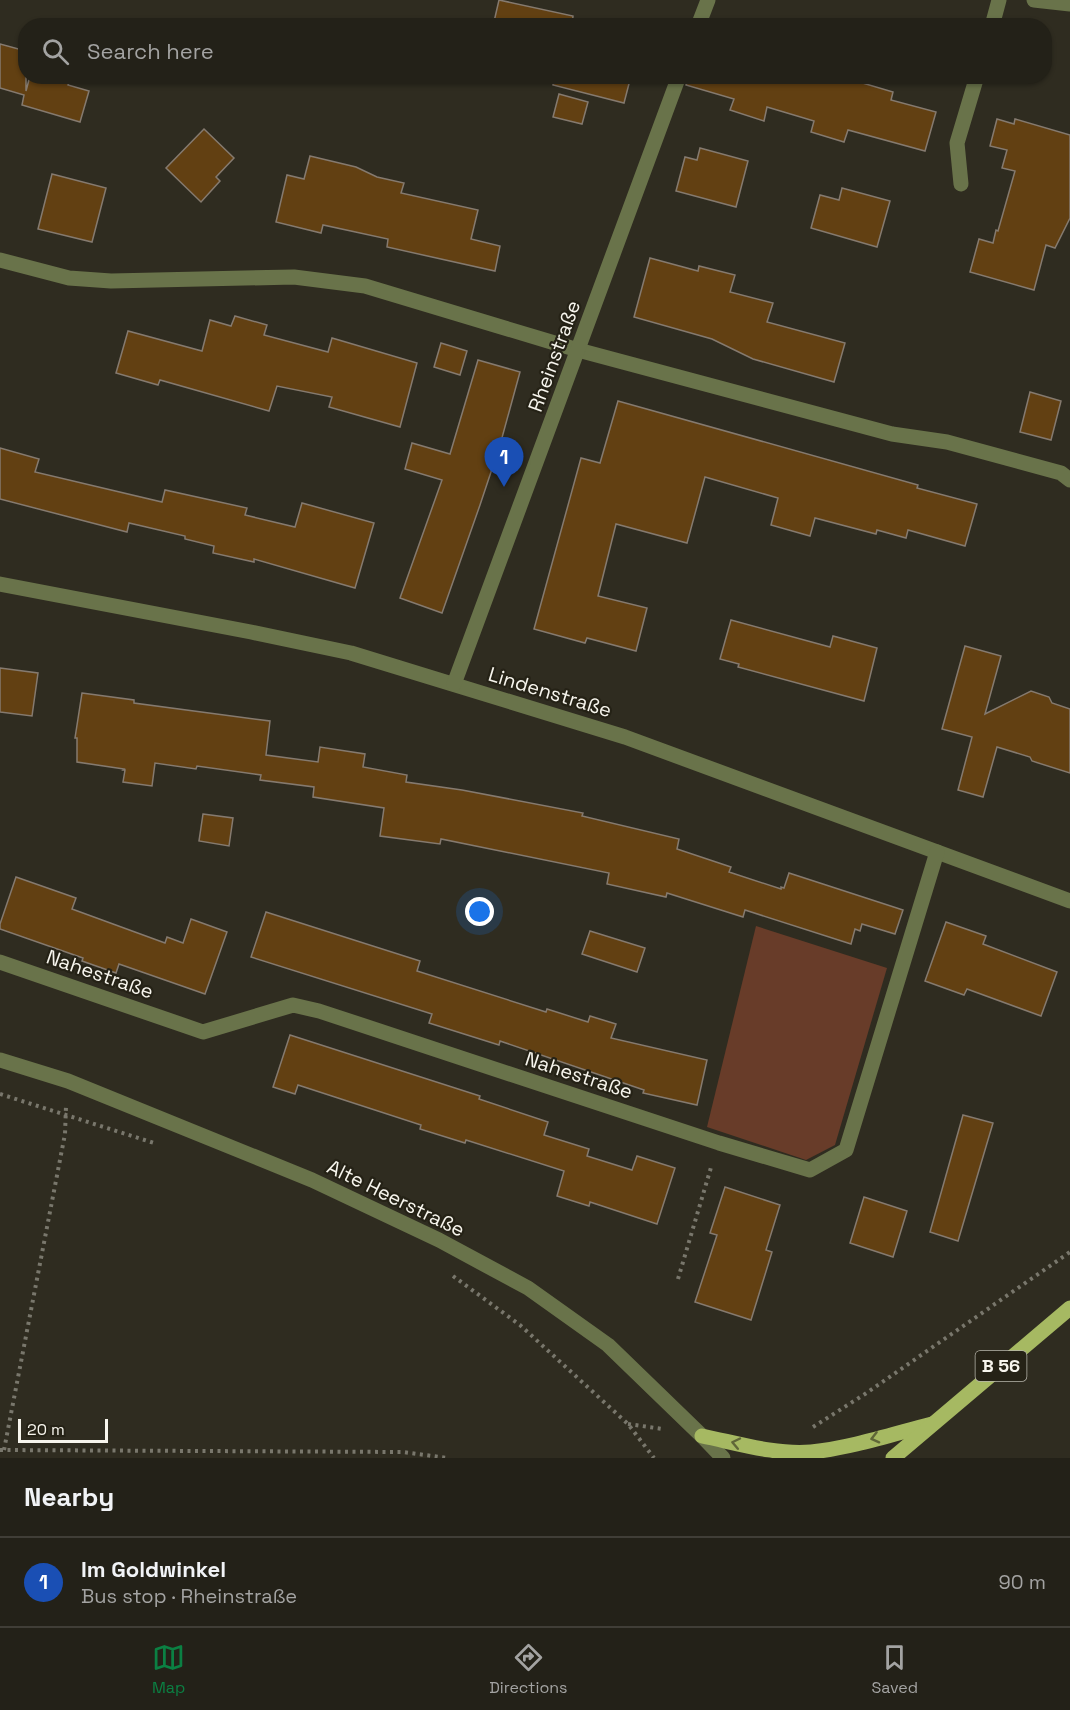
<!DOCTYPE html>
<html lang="en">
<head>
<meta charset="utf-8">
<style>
  :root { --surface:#232118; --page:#2b2921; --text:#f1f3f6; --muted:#a3a3a2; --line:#403e37; --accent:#0b8043 }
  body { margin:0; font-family:"Space Grotesk",sans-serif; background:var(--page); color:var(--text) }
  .scale { position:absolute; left:18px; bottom:15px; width:90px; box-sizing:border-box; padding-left:6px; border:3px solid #f7f5ed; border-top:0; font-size:16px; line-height:21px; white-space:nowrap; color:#f7f5ed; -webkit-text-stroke:4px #252216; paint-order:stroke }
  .you { position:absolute; left:480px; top:912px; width:21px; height:21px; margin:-15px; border:4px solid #fff; border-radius:50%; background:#1a73e8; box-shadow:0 0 0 9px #1a73e833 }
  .badge { display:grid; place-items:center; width:39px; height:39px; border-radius:50%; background:var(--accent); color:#fff; font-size:20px; font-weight:700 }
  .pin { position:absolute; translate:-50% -50px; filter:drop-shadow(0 2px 3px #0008) }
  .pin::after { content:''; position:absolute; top:32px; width:21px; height:18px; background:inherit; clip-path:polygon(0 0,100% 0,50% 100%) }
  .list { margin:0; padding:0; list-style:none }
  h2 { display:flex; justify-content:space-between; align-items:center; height:78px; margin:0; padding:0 24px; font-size:26px }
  h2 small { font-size:20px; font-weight:400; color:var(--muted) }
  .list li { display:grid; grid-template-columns:39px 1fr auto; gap:18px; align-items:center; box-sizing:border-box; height:90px; padding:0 24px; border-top:2px solid var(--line) }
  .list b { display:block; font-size:22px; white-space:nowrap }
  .list p { margin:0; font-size:20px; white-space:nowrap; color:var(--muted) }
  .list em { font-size:20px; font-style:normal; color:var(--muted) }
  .icon { flex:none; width:33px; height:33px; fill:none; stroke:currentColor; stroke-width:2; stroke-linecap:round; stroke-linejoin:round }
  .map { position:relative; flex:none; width:1070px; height:1458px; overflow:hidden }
  .search { position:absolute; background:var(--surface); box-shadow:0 2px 4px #0004; left:18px; right:18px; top:18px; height:66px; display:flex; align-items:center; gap:15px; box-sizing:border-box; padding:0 21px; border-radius:24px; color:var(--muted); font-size:22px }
  .sheet { height:168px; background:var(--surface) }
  nav { display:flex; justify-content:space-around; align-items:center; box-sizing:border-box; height:84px; border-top:2px solid var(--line); background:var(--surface); font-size:16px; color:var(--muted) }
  nav a { display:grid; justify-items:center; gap:3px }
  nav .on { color:var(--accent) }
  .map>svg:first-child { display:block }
  .green { fill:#683c29 }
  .building { fill:#624012; stroke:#857a6f; stroke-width:1.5 }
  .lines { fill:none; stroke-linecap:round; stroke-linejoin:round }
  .path { stroke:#79776c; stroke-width:4; stroke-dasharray:3 4.5; stroke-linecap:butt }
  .minor { stroke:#69734a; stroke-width:15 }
  .major { stroke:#a6b962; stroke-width:15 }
  .oneway { stroke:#5f6638 }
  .labels { text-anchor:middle; stroke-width:4.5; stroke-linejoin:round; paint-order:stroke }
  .shield { fill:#252216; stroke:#b8b6ac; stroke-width:1.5 }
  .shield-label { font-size:18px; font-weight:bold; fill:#f7f5ed }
  .street-label { font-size:20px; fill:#f7f5ed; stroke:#252216 }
</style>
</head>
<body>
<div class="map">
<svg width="1070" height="1458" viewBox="0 0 1070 1458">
  <rect width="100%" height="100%" fill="#2f2c20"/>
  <!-- green -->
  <path class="green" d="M 756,926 L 887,968 L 835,1145 L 806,1160 L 707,1127 Z"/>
  <!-- building -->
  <g class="building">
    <path d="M 499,0 L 573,16 L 572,26 L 493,26 Z"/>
    <path d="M 0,44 L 26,51 L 26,91 L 30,76 L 70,76 L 68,85 L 89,91 L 80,122 L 22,105 L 24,95 L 0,88 Z"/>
    <path d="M 554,76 L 631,76 L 624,103 L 553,85 Z"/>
    <path d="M 688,76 L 839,76 L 893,92 L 891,100 L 936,112 L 925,151 L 848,130 L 844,142 L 811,132 L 814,121 L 767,107 L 764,121 L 730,110 L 734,99 L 686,85 Z"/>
    <path d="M 559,94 L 588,102 L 582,124 L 553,117 Z"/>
    <path d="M 997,119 L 1014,124 L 1015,119 L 1070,135 L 1070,218 L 1055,248 L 1046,245 L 1034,290 L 970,272 L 979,239 L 993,243 L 996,230 L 998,231 L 1015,171 L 1002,168 L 1007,150 L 990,146 Z"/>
    <path d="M 204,129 L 234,158 L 216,177 L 220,181 L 201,202 L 166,168 Z"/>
    <path d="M 700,148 L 748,161 L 736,207 L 676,191 L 685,157 L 697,160 Z"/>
    <path d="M 310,156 L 356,167 L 377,177 L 404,183 L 401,193 L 478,210 L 471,239 L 500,246 L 495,271 L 387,247 L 388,239 L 323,225 L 321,233 L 276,222 L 287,175 L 304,179 Z"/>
    <path d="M 52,174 L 106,188 L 92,242 L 38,229 Z"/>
    <path d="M 842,188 L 890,201 L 877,247 L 811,228 L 820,195 L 839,200 Z"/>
    <path d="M 650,258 L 698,271 L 699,266 L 735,275 L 730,292 L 773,303 L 767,322 L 845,343 L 834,382 L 753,359 L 712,339 L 634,317 Z"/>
    <path d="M 235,316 L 267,325 L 264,335 L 328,352 L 332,338 L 417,363 L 400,427 L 329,407 L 332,397 L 277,386 L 269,411 L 160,380 L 158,385 L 116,373 L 128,331 L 202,351 L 210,320 L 231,326 Z"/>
    <path d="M 441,343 L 467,351 L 460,375 L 434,367 Z"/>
    <path d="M 478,360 L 520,372 L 500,445 L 480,505 L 442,613 L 400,598 L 442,480 L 405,469 L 412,443 L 450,454 Z"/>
    <path d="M 1030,392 L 1061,401 L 1051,440 L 1020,432 Z"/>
    <path d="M 618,401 L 918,485 L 917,488 L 977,504 L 965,546 L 908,530 L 906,538 L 877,530 L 876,534 L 815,518 L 810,536 L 771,525 L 778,498 L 705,477 L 687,543 L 616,524 L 598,596 L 647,608 L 636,651 L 587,638 L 585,643 L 534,629 L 581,458 L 600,463 Z"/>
    <path d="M 0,448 L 39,459 L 35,472 L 162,502 L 165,490 L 247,508 L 245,515 L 295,527 L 302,503 L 374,523 L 355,588 L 254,559 L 254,562 L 213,553 L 214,546 L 185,539 L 185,536 L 129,523 L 127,532 L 0,499 Z"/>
    <path d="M 731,620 L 830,647 L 833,636 L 877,648 L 864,701 L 738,667 L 739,664 L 720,659 Z"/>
    <path d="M 965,646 L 1001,656 L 985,714 L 1031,691 L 1049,697 L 1052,703 L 1070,709 L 1070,773 L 1032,761 L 1030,757 L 997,747 L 983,797 L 958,790 L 972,737 L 942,729 Z"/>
    <path d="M 0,668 L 38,673 L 32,716 L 0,712 Z"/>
    <path d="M 82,693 L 134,700 L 134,703 L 270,721 L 266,755 L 318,762 L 320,747 L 365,754 L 363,767 L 407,775 L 406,782 L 462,790 L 583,813 L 582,816 L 679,839 L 677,849 L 731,867 L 729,872 L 781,889 L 781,887 L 784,888 L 789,873 L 903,910 L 895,934 L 862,924 L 860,931 L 855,929 L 851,944 L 745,910 L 743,917 L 667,893 L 666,897 L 607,884 L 609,873 L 441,839 L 440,844 L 380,836 L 384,808 L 313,797 L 314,787 L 260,780 L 261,775 L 197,766 L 196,769 L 155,763 L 152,786 L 123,782 L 125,770 L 123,770 L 124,769 L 77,762 L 77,738 L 75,738 Z"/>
    <path d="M 203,814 L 233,818 L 229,846 L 199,841 Z"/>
    <path d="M 16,877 L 76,898 L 72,909 L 165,943 L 167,937 L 183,943 L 191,919 L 227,932 L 205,994 L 119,964 L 116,973 L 82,961 L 83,958 L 0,929 L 0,924 Z"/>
    <path d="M 266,912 L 420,961 L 417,971 L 546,1012 L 547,1009 L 588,1022 L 590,1016 L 616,1024 L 611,1038 L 707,1060 L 697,1105 L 643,1093 L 644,1090 L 500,1041 L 499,1045 L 429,1023 L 432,1014 L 251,957 Z"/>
    <path d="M 946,922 L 986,936 L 983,944 L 1057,972 L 1041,1016 L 967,989 L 964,995 L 925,981 Z"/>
    <path d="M 590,931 L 645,948 L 637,972 L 582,954 Z"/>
    <path d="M 290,1035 L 480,1096 L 479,1099 L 548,1122 L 544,1135 L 589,1149 L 587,1156 L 632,1170 L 637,1156 L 675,1168 L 657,1224 L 590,1202 L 589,1206 L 557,1196 L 564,1171 L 466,1140 L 465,1143 L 420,1129 L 421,1125 L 298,1085 L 295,1094 L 273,1087 Z"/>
    <path d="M 963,1115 L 993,1123 L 958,1241 L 930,1232 Z"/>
    <path d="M 725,1187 L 780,1205 L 766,1250 L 772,1252 L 751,1320 L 695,1302 L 717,1235 L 710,1233 Z"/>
    <path d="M 864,1197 L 907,1211 L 893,1257 L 850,1243 Z"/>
  </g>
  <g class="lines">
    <!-- path -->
    <g class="path">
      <path d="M 0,1094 L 154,1143"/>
      <path d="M 453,1276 L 520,1325 L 628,1424 L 654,1458"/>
      <path d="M 678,1279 L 712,1164"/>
      <path d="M 628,1424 L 663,1429"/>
      <path d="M 813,1427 L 865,1394 L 1070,1252"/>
      <path d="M 0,1450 L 403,1452 L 447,1458"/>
      <path d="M 4,1450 L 65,1134 L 66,1106"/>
    </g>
    <!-- minor -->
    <g class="minor">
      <path d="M 1034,0 L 1070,4"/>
      <path d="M 698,26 L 708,0"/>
      <path d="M 992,26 L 999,0"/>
      <path d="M 961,184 L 957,143 L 977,76"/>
      <path d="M 0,260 L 69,278 L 111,281 L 294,277 L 365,286 L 578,350 L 892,434 L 947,442 L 1061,473 L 1070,480"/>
      <path d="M 0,584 L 251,632 L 351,653 L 625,737 L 1070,901"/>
      <path d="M 454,684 L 679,76"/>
      <path d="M 0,962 L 203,1032 L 293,1005 L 319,1011 L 719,1143 L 810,1170 L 846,1150 L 937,852"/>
      <path d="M 0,1060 L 68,1081 L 312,1180 L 439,1240 L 528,1288 L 608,1345 L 702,1436 L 723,1458"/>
    </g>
    <!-- major -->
    <g class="major">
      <path d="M 702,1436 C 737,1443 775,1455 811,1452 C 851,1448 893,1434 932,1424"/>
      <path d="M 893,1458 L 1070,1308"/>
    </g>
  </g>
  <!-- one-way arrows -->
  <defs><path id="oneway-chevron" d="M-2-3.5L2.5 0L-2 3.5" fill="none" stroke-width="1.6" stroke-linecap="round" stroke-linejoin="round" transform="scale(1.5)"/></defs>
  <g class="oneway">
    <use href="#oneway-chevron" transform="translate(875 1438) rotate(166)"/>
    <use href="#oneway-chevron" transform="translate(736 1443) rotate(-168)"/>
  </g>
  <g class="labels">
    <!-- shield labels -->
    <rect class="shield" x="975.5" y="1351" width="51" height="30" rx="4.5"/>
    <g class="shield-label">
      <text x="1001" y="1372">B 56</text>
    </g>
    <!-- street labels -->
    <g class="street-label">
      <text transform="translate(554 356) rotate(-70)" y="7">Rheinstraße</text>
      <text transform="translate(550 692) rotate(17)" y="7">Lindenstraße</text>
      <text transform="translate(100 974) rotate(19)" y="7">Nahestraße</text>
      <text transform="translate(579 1075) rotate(18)" y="7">Nahestraße</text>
      <text transform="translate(396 1198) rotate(26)" y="7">Alte Heerstraße</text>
    </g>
  </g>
</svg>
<div class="scale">20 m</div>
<div class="you"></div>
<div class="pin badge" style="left:504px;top:487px;background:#1a4fb4">1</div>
<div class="search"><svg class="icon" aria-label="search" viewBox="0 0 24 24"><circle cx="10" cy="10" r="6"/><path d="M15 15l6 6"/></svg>Search here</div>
</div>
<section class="sheet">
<h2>Nearby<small></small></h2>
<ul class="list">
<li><span class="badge" style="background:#1a4fb4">1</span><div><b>Im Goldwinkel</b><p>Bus stop · Rheinstraße</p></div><em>90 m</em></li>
</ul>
</section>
<nav>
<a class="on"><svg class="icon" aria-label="map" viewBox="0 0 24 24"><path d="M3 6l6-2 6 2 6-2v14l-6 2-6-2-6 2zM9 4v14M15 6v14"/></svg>Map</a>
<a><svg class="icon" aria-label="directions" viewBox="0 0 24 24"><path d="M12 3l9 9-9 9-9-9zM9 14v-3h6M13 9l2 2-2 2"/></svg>Directions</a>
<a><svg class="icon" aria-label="saved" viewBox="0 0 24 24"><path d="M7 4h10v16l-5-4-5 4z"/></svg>Saved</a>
</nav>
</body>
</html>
